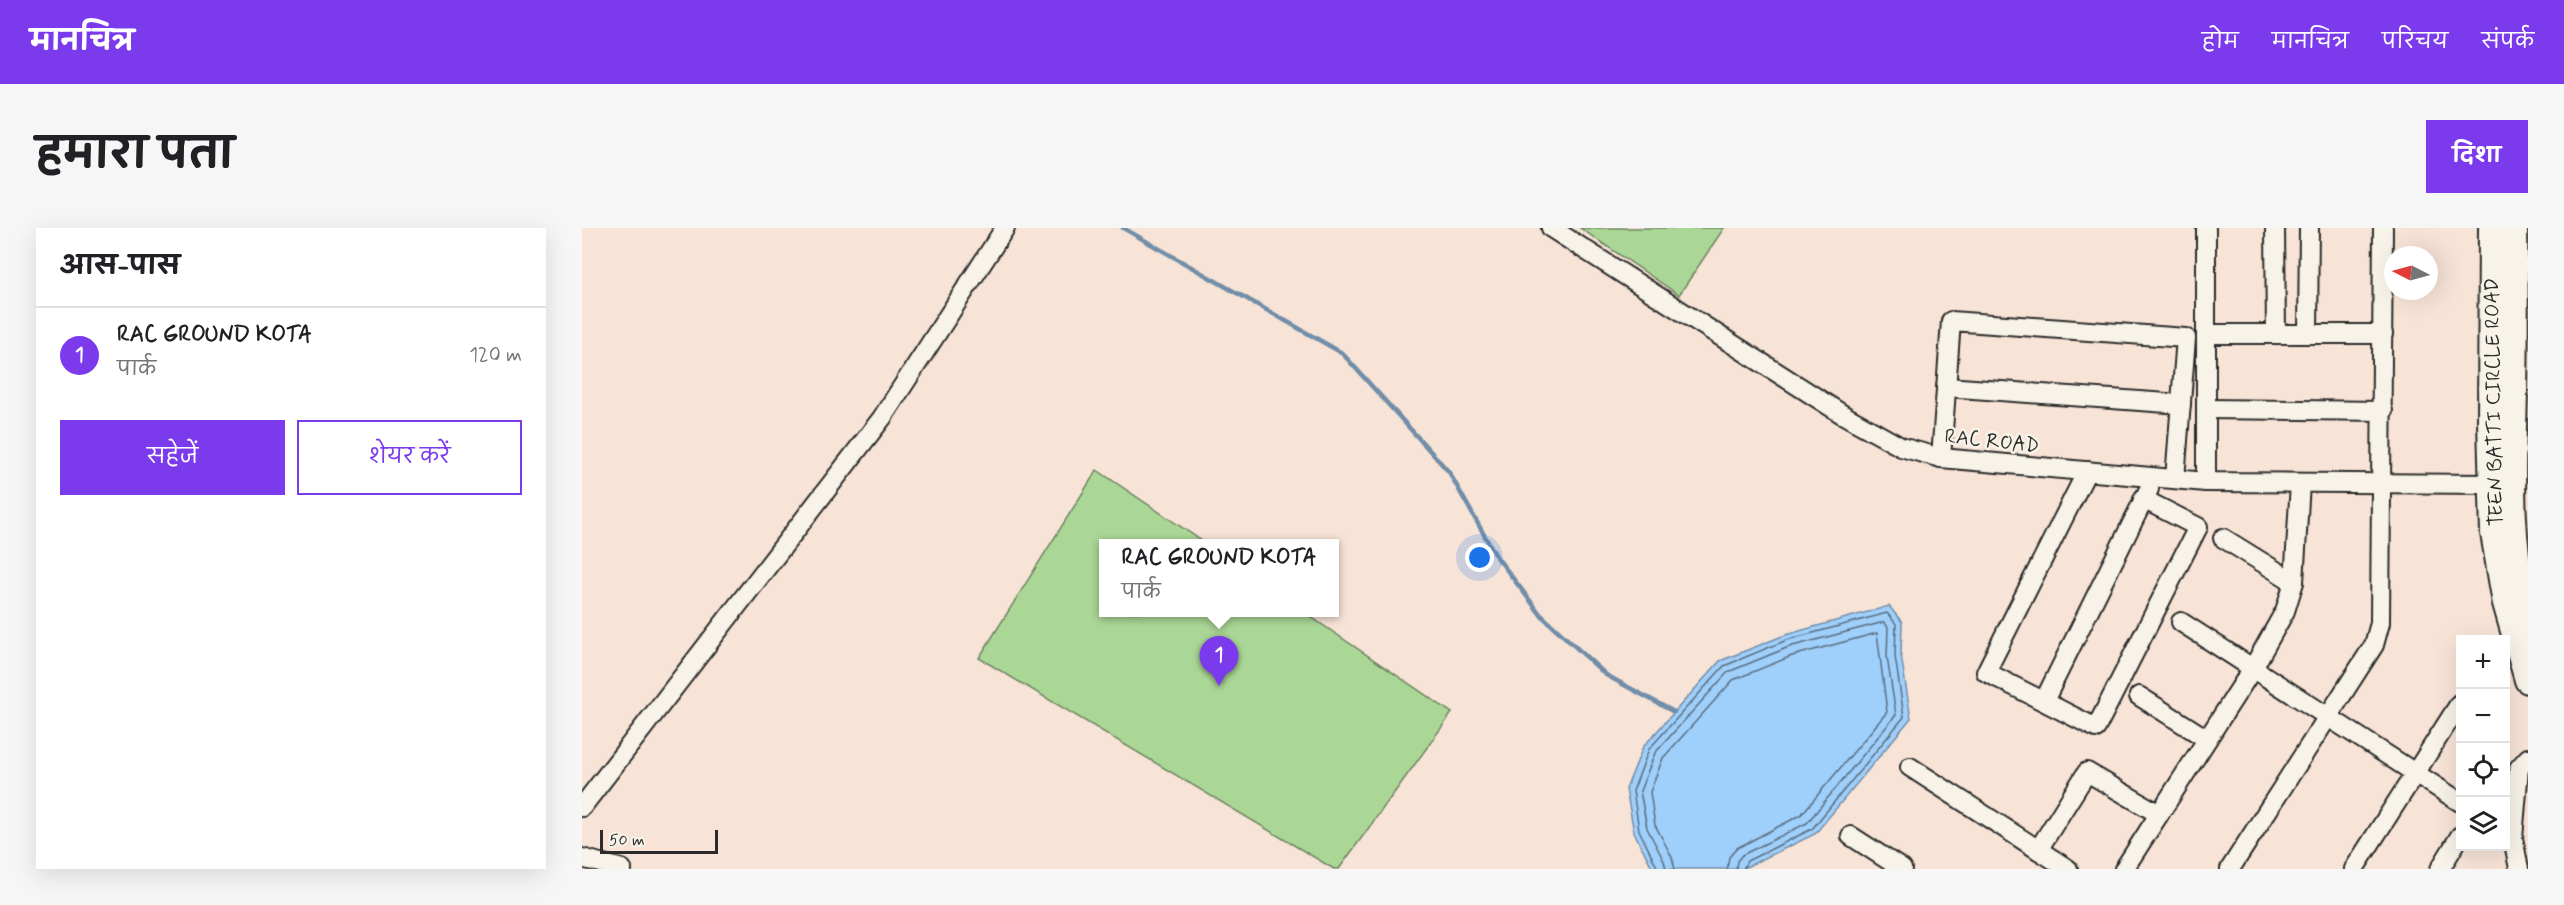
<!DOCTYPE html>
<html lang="hi">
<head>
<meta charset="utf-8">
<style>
  :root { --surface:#fff; --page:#f6f6f6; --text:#202124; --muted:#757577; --line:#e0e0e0; --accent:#7c3aed }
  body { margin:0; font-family:Mynerve,"Playpen Sans Deva",sans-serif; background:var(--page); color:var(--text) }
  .controls { position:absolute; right:18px; bottom:18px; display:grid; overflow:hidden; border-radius:0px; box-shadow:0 6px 24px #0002 }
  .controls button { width:54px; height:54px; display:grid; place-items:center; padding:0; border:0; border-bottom:2px solid var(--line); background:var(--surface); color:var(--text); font:30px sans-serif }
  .compass { position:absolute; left:1802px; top:18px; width:54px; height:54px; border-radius:50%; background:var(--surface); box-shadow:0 6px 24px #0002; rotate:276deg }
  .scale { position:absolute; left:18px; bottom:15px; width:118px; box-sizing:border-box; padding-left:6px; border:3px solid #2b2b2b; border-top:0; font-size:16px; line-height:21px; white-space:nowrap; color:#2b2b2b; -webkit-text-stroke:4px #f7f3e8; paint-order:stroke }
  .you { position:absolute; left:898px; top:330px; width:21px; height:21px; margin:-15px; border:4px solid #fff; border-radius:50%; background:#1a73e8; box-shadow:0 0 0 9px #1a73e833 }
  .badge { display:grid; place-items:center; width:39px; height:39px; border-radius:50%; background:var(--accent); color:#fff; font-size:20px; font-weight:700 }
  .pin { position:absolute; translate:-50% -50px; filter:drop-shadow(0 2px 3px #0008) }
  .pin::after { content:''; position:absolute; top:32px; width:21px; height:18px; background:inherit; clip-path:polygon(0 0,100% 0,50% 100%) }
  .popup { position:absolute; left:517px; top:311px; width:240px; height:78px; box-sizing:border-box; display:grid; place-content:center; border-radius:0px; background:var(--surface); filter:drop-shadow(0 2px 4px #0005); font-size:20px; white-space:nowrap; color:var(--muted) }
  .popup b { font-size:22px; color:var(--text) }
  .popup::after { content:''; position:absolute; left:50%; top:100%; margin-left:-12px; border:12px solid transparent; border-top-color:var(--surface) }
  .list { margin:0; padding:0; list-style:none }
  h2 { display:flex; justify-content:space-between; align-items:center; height:78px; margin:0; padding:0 24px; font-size:26px }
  h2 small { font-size:20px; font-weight:400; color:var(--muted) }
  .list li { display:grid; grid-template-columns:39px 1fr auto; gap:18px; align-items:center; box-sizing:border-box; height:96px; padding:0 24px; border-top:2px solid var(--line) }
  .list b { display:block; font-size:22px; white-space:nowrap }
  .list p { margin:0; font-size:20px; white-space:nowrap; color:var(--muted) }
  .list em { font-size:20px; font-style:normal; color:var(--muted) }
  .actions { display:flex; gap:12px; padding:18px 24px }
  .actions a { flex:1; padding:14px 0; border:2px solid var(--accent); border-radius:0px; text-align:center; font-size:21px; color:var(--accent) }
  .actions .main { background:var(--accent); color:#fff }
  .icon { flex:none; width:33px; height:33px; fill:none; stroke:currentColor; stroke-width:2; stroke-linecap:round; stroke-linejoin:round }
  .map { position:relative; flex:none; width:1946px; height:641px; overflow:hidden; border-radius:0px }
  header { display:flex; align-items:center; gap:36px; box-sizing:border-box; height:84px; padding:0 30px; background:var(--accent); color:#fff }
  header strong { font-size:28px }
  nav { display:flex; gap:33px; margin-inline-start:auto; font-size:21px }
  .intro { display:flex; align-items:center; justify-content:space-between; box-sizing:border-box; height:144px; padding:0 36px }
  h1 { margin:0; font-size:42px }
  .button { padding:15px 27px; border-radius:0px; background:var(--accent); color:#fff; font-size:21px; font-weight:700 }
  main { display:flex; gap:36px; padding:0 36px }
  aside { flex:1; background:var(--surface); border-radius:0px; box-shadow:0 6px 24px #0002 }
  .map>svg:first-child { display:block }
  .green { fill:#abd796; stroke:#6b8160; stroke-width:1.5 }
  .water { fill:#9fcffb; stroke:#718da8; stroke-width:1.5 }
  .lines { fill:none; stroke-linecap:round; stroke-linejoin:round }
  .shore { stroke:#596d7e; stroke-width:1.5 }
  .stream { stroke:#718da8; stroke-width:4.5 }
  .street-casing { stroke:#2b2b2b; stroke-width:22 }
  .secondary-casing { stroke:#2b2b2b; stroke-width:30 }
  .street { stroke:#f7f3e8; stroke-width:18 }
  .secondary { stroke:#f7f3e8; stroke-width:26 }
  .labels { text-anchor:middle; stroke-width:5; stroke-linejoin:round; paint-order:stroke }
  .street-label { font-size:20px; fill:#2b2b2b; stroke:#f7f3e8 }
</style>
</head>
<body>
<header>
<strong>मानचित्र</strong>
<nav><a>होम</a><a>मानचित्र</a><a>परिचय</a><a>संपर्क</a></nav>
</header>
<div class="intro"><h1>हमारा पता</h1><a class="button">दिशा</a></div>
<main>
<aside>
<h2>आस-पास<small></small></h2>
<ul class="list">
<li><span class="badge">1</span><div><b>RAC GROUND KOTA</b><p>पार्क</p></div><em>120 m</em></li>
</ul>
<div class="actions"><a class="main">सहेजें</a><a>शेयर करें</a></div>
</aside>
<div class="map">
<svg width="1946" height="641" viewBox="0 0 1946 641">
  <rect width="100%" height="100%" fill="#f8e4d7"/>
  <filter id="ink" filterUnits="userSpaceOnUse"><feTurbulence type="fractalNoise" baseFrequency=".0167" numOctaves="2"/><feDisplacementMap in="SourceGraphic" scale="12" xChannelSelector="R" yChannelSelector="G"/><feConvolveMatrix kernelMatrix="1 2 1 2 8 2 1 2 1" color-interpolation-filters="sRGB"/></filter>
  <g filter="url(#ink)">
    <!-- green -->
    <g class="green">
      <path d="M 998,0 L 1142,0 L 1097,67 Z"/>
      <path d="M 515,242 L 623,315 L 522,316 L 522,384 L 723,385 L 870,485 L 757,641 L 752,641 L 397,430 Z"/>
    </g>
    <!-- water -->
    <path class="water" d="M 1307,378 L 1320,394 L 1319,427 L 1329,490 L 1233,606 L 1160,641 L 1071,641 L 1052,604 L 1044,561 L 1061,519 L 1138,433 L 1203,407 Z"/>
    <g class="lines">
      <!-- shore -->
      <g class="shore">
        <path d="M 1076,641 L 1057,602 L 1051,563 L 1067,521 L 1142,438 L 1205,412 L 1305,385 L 1314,396 L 1313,428 L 1322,489 L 1230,601 L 1165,633 L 1161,641"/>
        <path d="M 1084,641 L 1082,633 L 1065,600 L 1058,563 L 1073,525 L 1146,444 L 1207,419 L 1302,394 L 1306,399 L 1305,429 L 1314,487 L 1225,595 L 1160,627 L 1155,633 L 1154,641"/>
        <path d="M 1093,641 L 1090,629 L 1073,597 L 1068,564 L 1081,530 L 1151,452 L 1210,428 L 1295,405 L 1305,484 L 1219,587 L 1155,620 L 1147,629 L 1145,641"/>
      </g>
      <!-- stream -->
      <path class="stream" d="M 541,0 L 760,125 L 867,244 L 914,328 L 959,387 L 1024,447 L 1092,484"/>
      <defs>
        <g id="street">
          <path d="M 969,0 L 1260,186 L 1319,219 L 1359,230 L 1624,254 L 1909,256"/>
          <path d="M 1693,0 L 1694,106"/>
          <path d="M 1624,106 L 1801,106"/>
          <path d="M 1726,106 L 1727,0"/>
          <path d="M 1364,159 L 1599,176"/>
          <path d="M 1624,181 L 1801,183"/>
          <path d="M 1359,230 L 1369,93 L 1604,110 L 1593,251"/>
          <path d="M 1505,243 L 1404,444 L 1514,500 L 1616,299 L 1561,271"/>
          <path d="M 1624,254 L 1624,0"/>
          <path d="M 1641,310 L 1712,354"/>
          <path d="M 1599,394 L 1878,574"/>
          <path d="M 1557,468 L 1625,511"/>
          <path d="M 1462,473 L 1567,261"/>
          <path d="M 1328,539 L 1486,641"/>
          <path d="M 0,579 L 300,190 L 423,0"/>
          <path d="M 1269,608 L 1320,641"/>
          <path d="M 1456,622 L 1505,544 L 1577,586"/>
          <path d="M 0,630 L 40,641"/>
          <path d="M 1542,641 L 1671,440 L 1703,383 L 1712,354 L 1718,255"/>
          <path d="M 1648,641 L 1792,417 L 1798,395 L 1801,0"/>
          <path d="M 1772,641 L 1878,475"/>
          <path d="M 1858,641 L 1878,608"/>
          <path d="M 1937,641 L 1931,610 L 1937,540 L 1946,530"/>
        </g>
        <g id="secondary">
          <path d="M 1910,0 L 1909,193 L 1912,305 L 1924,375 L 1946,452"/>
          <path d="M 1932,0 C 1933,55 1933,110 1932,165 C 1930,239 1925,315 1946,387"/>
        </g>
      </defs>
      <!-- street casing -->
      <use href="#street" class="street-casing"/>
      <!-- secondary casing -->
      <use href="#secondary" class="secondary-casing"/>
      <!-- street -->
      <use href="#street" class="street"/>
      <!-- secondary -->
      <use href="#secondary" class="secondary"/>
    </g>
  </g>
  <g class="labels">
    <!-- street labels -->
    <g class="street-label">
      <text transform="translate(1911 174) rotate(-91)" y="7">TEEN BATTI CIRCLE ROAD</text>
      <text transform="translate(1410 212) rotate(6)" y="7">RAC ROAD</text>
    </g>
  </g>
</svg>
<div class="controls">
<button>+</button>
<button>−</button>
<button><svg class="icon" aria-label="locate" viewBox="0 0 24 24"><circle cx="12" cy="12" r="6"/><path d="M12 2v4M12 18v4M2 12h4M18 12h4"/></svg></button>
<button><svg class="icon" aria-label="layers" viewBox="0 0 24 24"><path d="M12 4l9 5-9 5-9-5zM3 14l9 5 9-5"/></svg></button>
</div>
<svg class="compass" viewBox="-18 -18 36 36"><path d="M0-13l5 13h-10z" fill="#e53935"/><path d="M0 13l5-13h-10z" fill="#757577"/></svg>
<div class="scale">50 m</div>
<div class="you"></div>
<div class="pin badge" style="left:637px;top:458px">1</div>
<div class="popup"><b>RAC GROUND KOTA</b>पार्क</div>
</div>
</main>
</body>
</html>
